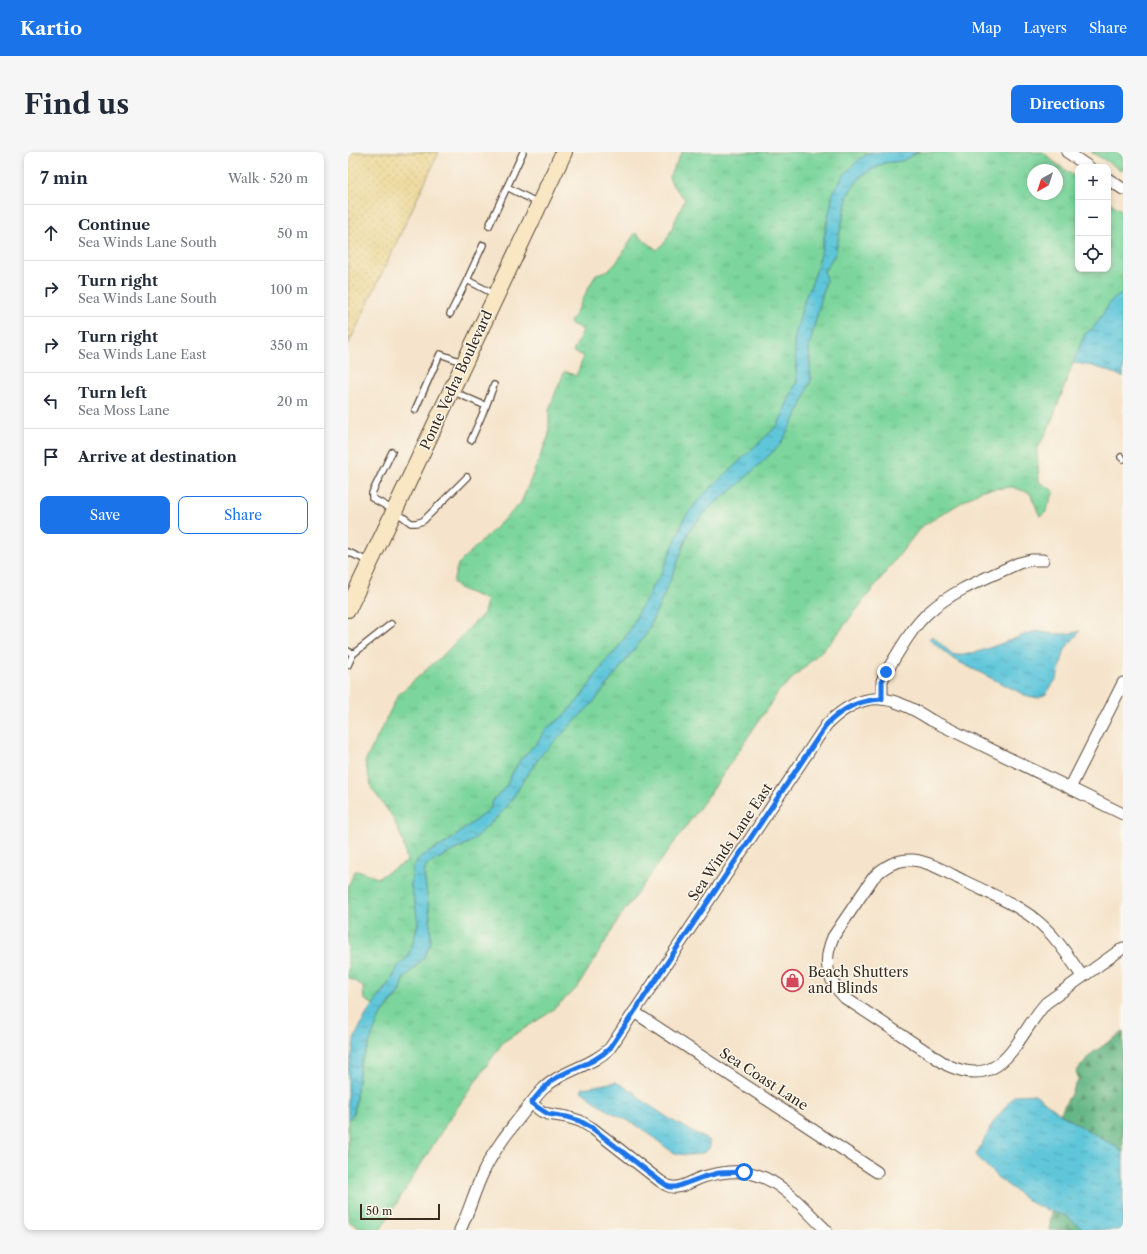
<!DOCTYPE html>
<html lang="en">
<head>
<meta charset="utf-8">
<style>
  :root { --surface:#fff; --page:#f6f6f7; --text:#1f2937; --muted:#747a83; --line:#e0e1e3; --accent:#1a73e8 }
  body { margin:0; font-family:"Libre Caslon Text",serif; background:var(--page); color:var(--text) }
  .controls { position:absolute; right:12px; top:12px; display:grid; overflow:hidden; border-radius:8px; box-shadow:0 2px 6px #0003 }
  .controls button { width:36px; height:36px; display:grid; place-items:center; padding:0; border:0; border-bottom:1px solid var(--line); background:var(--surface); color:var(--text); font:20px sans-serif }
  .compass { position:absolute; left:679px; top:12px; width:36px; height:36px; border-radius:50%; background:var(--surface); box-shadow:0 2px 6px #0003; rotate:219deg }
  .scale { position:absolute; left:12px; bottom:10px; width:80px; box-sizing:border-box; padding-left:4px; border:2px solid #3b2a1e; border-top:0; font-size:11px; line-height:14px; white-space:nowrap; color:#3b2a1e; -webkit-text-stroke:3px #fbf7ec; paint-order:stroke }
  .stop { position:absolute; width:12px; height:12px; margin:-9px; border:3px solid #1a73e8; border-radius:50%; background:#fff }
  .stop.end { background:#1a73e8; border-color:#fff; box-shadow:0 1px 4px #0008 }
  .list { margin:0; padding:0; list-style:none }
  h2 { display:flex; justify-content:space-between; align-items:center; height:52px; margin:0; padding:0 16px; font-size:17px }
  h2 small { font-size:13px; font-weight:400; color:var(--muted) }
  .list li { display:grid; grid-template-columns:26px 1fr auto; gap:12px; align-items:center; box-sizing:border-box; height:56px; padding:0 16px; border-top:1px solid var(--line) }
  .list b { display:block; font-size:15px; white-space:nowrap }
  .list p { margin:0; font-size:13px; white-space:nowrap; color:var(--muted) }
  .list em { font-size:13px; font-style:normal; color:var(--muted) }
  .actions { display:flex; gap:8px; padding:12px 16px }
  .actions a { flex:1; padding:9px 0; border:1px solid var(--accent); border-radius:8px; text-align:center; font-size:14px; color:var(--accent) }
  .actions .main { background:var(--accent); color:#fff }
  .icon { flex:none; width:22px; height:22px; fill:none; stroke:currentColor; stroke-width:2; stroke-linecap:round; stroke-linejoin:round }
  .map { position:relative; flex:none; width:775px; height:1078px; overflow:hidden; border-radius:8px }
  header { display:flex; align-items:center; gap:24px; box-sizing:border-box; height:56px; padding:0 20px; background:var(--accent); color:#fff }
  header strong { font-size:19px }
  nav { display:flex; gap:22px; margin-inline-start:auto; font-size:14px }
  .intro { display:flex; align-items:center; justify-content:space-between; box-sizing:border-box; height:96px; padding:0 24px }
  h1 { margin:0; font-size:28px }
  .button { padding:10px 18px; border-radius:8px; background:var(--accent); color:#fff; font-size:14px; font-weight:700 }
  main { display:flex; gap:24px; padding:0 24px }
  aside { flex:1; background:var(--surface); border-radius:8px; box-shadow:0 2px 6px #0003 }
  .map>svg:first-child { display:block }
  .grass { fill:url(#grass-tufts); stroke:#5b805d; fill-rule:evenodd }
  .forest { fill:url(#forest-firs); stroke:#507051 }
  .sand { fill:url(#sand-dots); stroke:#94825e }
  .water { fill:url(#water-ripples); stroke:#4c787c }
  .lines { fill:none; stroke-linecap:round; stroke-linejoin:round }
  .lane-casing { stroke:#574638; stroke-width:8 }
  .street-casing { stroke:#574638; stroke-width:13 }
  .secondary-casing { stroke:#574638; stroke-width:18 }
  .lane { stroke:#fff; stroke-width:5.5 }
  .street { stroke:#fff; stroke-width:11 }
  .secondary { stroke:#f9e7c3; stroke-width:16 }
  .route { stroke:#1a73e8; stroke-width:5 }
  .labels { text-anchor:middle; stroke-width:3; stroke-linejoin:round; paint-order:stroke }
  .street-label { font-size:14px; fill:#3b2a1e; stroke:#fbf7ec }
  .poi-label { font-size:14px; fill:#3b2a1e; stroke:#fbf7ec; text-anchor:start }
</style>
</head>
<body>
<header>
<strong>Kartio</strong>
<nav><a>Map</a><a>Layers</a><a>Share</a></nav>
</header>
<div class="intro"><h1>Find us</h1><a class="button">Directions</a></div>
<main>
<aside>
<h2>7 min<small>Walk · 520 m</small></h2>
<ul class="list">
<li><svg class="icon" aria-label="ahead" viewBox="0 0 24 24"><path d="M12 20V5M6 11l6-6 6 6"/></svg><div><b>Continue</b><p>Sea Winds Lane South</p></div><em>50 m</em></li>
<li><svg class="icon" aria-label="right" viewBox="0 0 24 24"><path d="M7 20v-9h11M14 6l5 5-5 5"/></svg><div><b>Turn right</b><p>Sea Winds Lane South</p></div><em>100 m</em></li>
<li><svg class="icon" aria-label="right" viewBox="0 0 24 24"><path d="M7 20v-9h11M14 6l5 5-5 5"/></svg><div><b>Turn right</b><p>Sea Winds Lane East</p></div><em>350 m</em></li>
<li><svg class="icon" aria-label="left" viewBox="0 0 24 24"><path d="M17 20v-9H6M10 6l-5 5 5 5"/></svg><div><b>Turn left</b><p>Sea Moss Lane</p></div><em>20 m</em></li>
<li><svg class="icon" aria-label="arrive" viewBox="0 0 24 24"><path d="M6 21V4h12l-3 4 3 4H6"/></svg><div><b>Arrive at destination</b></div></li>
</ul>
<div class="actions"><a class="main">Save</a><a>Share</a></div>
</aside>
<div class="map">
<svg width="775" height="1078" viewBox="0 0 775 1078">
  <defs>
    <pattern id="grass-tufts" width="24" height="20" patternUnits="userSpaceOnUse"><rect width="24" height="20" fill="#7bd59c"/><path d="M3 7l-1-3M5 7V3M7 7l1-3M15 17l-1-3M17 17v-4M19 17l1-3" fill="none" stroke="#6bb786"/></pattern>
    <pattern id="forest-firs" width="22" height="20" patternUnits="userSpaceOnUse"><rect width="22" height="20" fill="#64b684"/><path d="M5 1l3.5 6h-7zM16 11l3.5 6h-7z" fill="#54946b"/></pattern>
    <pattern id="sand-dots" width="8" height="8" patternUnits="userSpaceOnUse"><rect width="8" height="8" fill="#eeda9e"/><path d="M2 2h.1M6 6h.1" fill="none" stroke="#cdbb88" stroke-width="1.8" stroke-linecap="round"/></pattern>
    <pattern id="water-ripples" width="26" height="14" patternUnits="userSpaceOnUse"><rect width="26" height="14" fill="#5ec6da"/><path d="M2 4q2-2 4 0t4 0M15 11q2-2 4 0t4 0" fill="none" stroke="#4fa1b0"/></pattern>
  </defs>
  <rect width="100%" height="100%" fill="#fbf7ec"/>
  <filter id="ink" filterUnits="userSpaceOnUse"><feTurbulence type="fractalNoise" baseFrequency=".025" numOctaves="2"/><feDisplacementMap in="SourceGraphic" scale="8" xChannelSelector="R" yChannelSelector="G"/><feConvolveMatrix kernelMatrix="1 2 1 2 8 2 1 2 1" color-interpolation-filters="sRGB"/></filter>
  <filter id="wash" filterUnits="userSpaceOnUse"><feTurbulence type="fractalNoise" baseFrequency=".012" numOctaves="4" result="noise"/><feDisplacementMap in="SourceGraphic" scale="16" xChannelSelector="R" yChannelSelector="G"/><feGaussianBlur stdDeviation="0.9" result="paint"/><feColorMatrix in="noise" values="0 0 0 0 0 0 0 0 0 0 0 0 0 0 0 0 0 1.4 0 .05"/><feComposite in="paint" operator="in"/></filter>
  <g filter="url(#wash)">
    <rect width="100%" height="100%" fill="#f5e4cb"/>
    <!-- grass -->
    <g class="grass">
      <path d="M 334,0 L 526,0 L 516,4 L 480,63 L 473,102 L 465,129 L 457,146 L 446,188 L 449,229 L 430,273 L 352,346 L 337,365 L 312,426 L 305,433 L 299,447 L 291,458 L 284,474 L 268,499 L 260,506 L 232,546 L 212,567 L 199,576 L 188,592 L 173,607 L 167,616 L 157,636 L 145,648 L 143,656 L 100,690 L 72,705 L 65,716 L 63,734 L 68,756 L 70,772 L 65,791 L 59,806 L 50,814 L 44,827 L 35,838 L 26,853 L 16,847 L 15,835 L 9,830 L 0,826 L 0,735 L 7,719 L 15,720 L 29,726 L 59,710 L 55,689 L 44,664 L 24,637 L 17,610 L 50,543 L 98,500 L 136,461 L 139,448 L 110,436 L 105,430 L 110,412 L 173,351 L 201,283 L 201,258 L 208,239 L 217,219 L 228,224 L 236,204 L 225,200 L 235,178 L 222,171 L 248,122 C 252,121 257,120 261,118 C 270,112 280,91 287,81 L 309,98 L 318,89 L 337,47 L 325,34 L 321,25 Z"/>
      <path d="M 570,0 L 695,0 L 706,10 L 730,27 L 730,117 L 760,117 L 760,47 L 765,53 L 775,59 L 775,141 L 763,150 L 747,174 L 737,182 L 725,211 L 703,271 L 689,298 L 691,330 L 706,339 L 698,360 L 692,364 L 682,341 L 664,335 L 634,338 L 573,375 L 484,489 L 430,540 L 366,636 L 274,762 L 229,836 L 201,861 L 155,890 L 100,969 L 32,1078 L 17,1078 L 0,1069 L 0,968 L 6,960 L 12,912 L 19,897 L 31,866 L 53,839 L 56,827 L 76,805 L 83,790 L 82,764 L 76,723 L 78,713 L 124,689 L 159,655 L 179,623 L 194,602 L 245,551 L 299,481 L 327,417 L 341,379 L 361,356 L 389,334 L 463,228 L 461,195 L 478,128 L 476,119 L 487,102 L 500,42 L 513,24 L 536,11 L 554,9 ZM 685,18 L 709,18 L 709,42 L 685,42 Z"/>
      <path d="M 743,0 L 775,0 L 775,19 Z"/>
    </g>
    <!-- forest -->
    <g class="forest">
      <path d="M 775,880 L 775,1001 L 768,995 L 712,962 L 731,927 L 728,920 L 743,902 Z"/>
      <path d="M 704,1060 L 719,1064 L 736,1078 L 701,1078 Z"/>
    </g>
    <!-- sand -->
    <path class="sand" d="M 0,0 L 91,0 L 0,193 Z"/>
    <!-- water -->
    <g class="water">
      <path d="M 524,0 L 570,0 L 554,9 L 536,11 L 513,24 L 500,42 L 487,102 L 476,119 L 478,128 L 461,195 L 463,228 L 451,259 L 432,293 L 389,334 L 361,356 L 341,379 L 327,417 L 299,481 L 245,551 L 194,602 L 179,623 L 159,655 L 124,689 L 78,713 L 76,723 L 82,764 L 83,790 L 76,805 L 56,826 L 53,838 L 31,866 L 19,897 L 12,912 L 6,961 L 0,968 L 0,919 L 5,897 L 6,887 L 18,863 L 44,827 L 50,814 L 59,806 L 65,791 L 70,772 L 68,756 L 63,734 L 65,716 L 72,705 L 100,690 L 143,656 L 145,648 L 157,636 L 167,616 L 173,607 L 188,592 L 199,576 L 212,567 L 232,546 L 260,506 L 268,499 L 284,474 L 291,458 L 299,447 L 305,433 L 312,425 L 337,365 L 352,346 L 430,273 L 449,229 L 446,188 L 457,146 L 465,129 L 473,102 L 485,41 L 495,24 L 507,11 L 516,4 Z"/>
      <path d="M 775,141 L 775,225 C 759,218 742,212 725,211 L 737,182 L 747,174 L 763,149 Z"/>
      <path d="M 688,479 C 703,482 717,484 732,479 L 717,497 L 709,526 L 698,542 L 691,546 L 679,544 L 605,507 L 581,487 L 584,484 C 591,489 598,498 605,502 C 618,509 671,483 688,479 Z"/>
      <path d="M 268,930 L 286,940 L 295,949 L 325,969 L 362,989 C 366,1005 335,1005 325,1000 C 313,993 301,980 288,973 C 280,968 272,965 263,960 C 253,955 243,946 233,939 L 235,936 Z"/>
      <path d="M 687,942 L 712,962 L 768,995 L 775,1001 L 775,1078 L 736,1078 L 719,1064 L 704,1060 L 685,1052 L 649,1025 L 628,1003 L 646,969 L 667,943 Z"/>
    </g>
  </g>
  <g filter="url(#ink)">
    <g class="lines">
      <defs>
        <g id="lane">
          <path d="M 175,0 L 159,35 L 190,51"/>
          <path d="M 141,74 L 159,35"/>
          <path d="M 135,93 L 119,128 L 146,142"/>
          <path d="M 102,162 L 119,128"/>
          <path d="M 104,239 L 138,254 L 123,288"/>
          <path d="M 138,254 L 146,233"/>
          <path d="M 67,258 L 92,202 L 114,210"/>
          <path d="M 44,300 L 24,341 L 24,346 L 47,359 L 63,371 L 68,371 L 75,369 L 119,325"/>
          <path d="M 773,305 L 775,307"/>
          <path d="M 0,400 L 20,409"/>
          <path d="M 0,499 L 5,502"/>
          <path d="M 0,513 L 5,502 L 43,472"/>
        </g>
        <g id="street">
          <path d="M 719,0 L 741,15"/>
          <path d="M 760,27 L 775,37"/>
          <path d="M 534,547 L 534,529 L 538,520 C 551,500 563,476 581,460 C 605,438 641,425 671,411 L 683,408 L 695,408"/>
          <path d="M 722,636 L 775,531"/>
          <path d="M 734,824 C 720,804 707,783 688,768 C 667,751 640,741 616,729 C 600,721 583,710 565,708 C 549,707 535,715 525,726 L 485,785 C 475,809 478,827 497,846 L 599,913 C 657,940 668,884 698,851 L 775,796"/>
          <path d="M 286,860 L 529,1020"/>
          <path d="M 183,951 L 193,959 L 200,962 L 219,965 L 232,969 L 244,976 L 312,1029 C 318,1033 322,1036 329,1035 C 338,1034 346,1028 355,1025 C 372,1020 392,1017 409,1023 C 437,1032 457,1058 478,1078"/>
          <path d="M 112,1078 C 121,1060 126,1040 135,1021 C 145,999 160,980 176,960 C 182,953 188,944 195,937 C 214,918 243,915 262,896 L 479,572 C 516,536 543,542 583,568 L 775,662"/>
        </g>
        <path id="secondary" d="M 0,457 L 216,0"/>
      </defs>
      <!-- lane casing -->
      <use href="#lane" class="lane-casing"/>
      <!-- street casing -->
      <use href="#street" class="street-casing"/>
      <!-- secondary casing -->
      <use href="#secondary" class="secondary-casing"/>
      <!-- lane -->
      <use href="#lane" class="lane"/>
      <!-- street -->
      <use href="#street" class="street"/>
      <!-- secondary -->
      <use href="#secondary" class="secondary"/>
    </g>
  </g>
  <g class="lines" filter="url(#ink)">
    <!-- route -->
    <path class="route" d="M 396,1020 L 371,1021 L 355,1025 L 328,1035 L 321,1035 L 312,1029 L 244,976 L 232,969 L 219,965 L 200,962 L 183,951 C 190,943 196,934 205,928 C 224,915 245,913 262,896 L 479,572 C 495,556 511,548 534,547 L 534,529 L 538,520"/>
  </g>
  <!-- icons -->
  <defs>
    <symbol id="shop-ring" viewBox="-11 -11 22 22"><circle r="9.5" fill="#fbf7ec" stroke="#d1495b" stroke-width="1.5"/><path d="M-5-2.5h2.3a2.7 3.5 0 0 1 5.4 0H5L5.5 6h-11ZM-1.5-2.5h3a1.5 2.3 0 0 0-3 0Z" fill="#d1495b"/></symbol>
  </defs>
  <g fill-rule="evenodd">
    <use href="#shop-ring" x="432" y="816" width="25" height="25"/>
  </g>
  <g class="labels">
    <!-- street labels -->
    <g class="street-label">
      <text transform="translate(108 228) rotate(-65)" y="5">Ponte Vedra Boulevard</text>
      <text transform="translate(382 690) rotate(-56)" y="5">Sea Winds Lane East</text>
      <text transform="translate(416 927) rotate(33)" y="5">Sea Coast Lane</text>
    </g>
    <!-- poi labels -->
    <g class="poi-label">
      <text x="460" y="825">Beach Shutters<tspan x="460" dy="16">and Blinds</tspan></text>
    </g>
  </g>
</svg>
<div class="controls">
<button>+</button>
<button>−</button>
<button><svg class="icon" aria-label="locate" viewBox="0 0 24 24"><circle cx="12" cy="12" r="6"/><path d="M12 2v4M12 18v4M2 12h4M18 12h4"/></svg></button>
</div>
<svg class="compass" viewBox="-18 -18 36 36"><path d="M0-13l5 13h-10z" fill="#e53935"/><path d="M0 13l5-13h-10z" fill="#747a83"/></svg>
<div class="scale">50 m</div>
<div class="stop" style="left:396px;top:1020px"></div>
<div class="stop end" style="left:538px;top:520px"></div>
</div>
</main>
</body>
</html>
